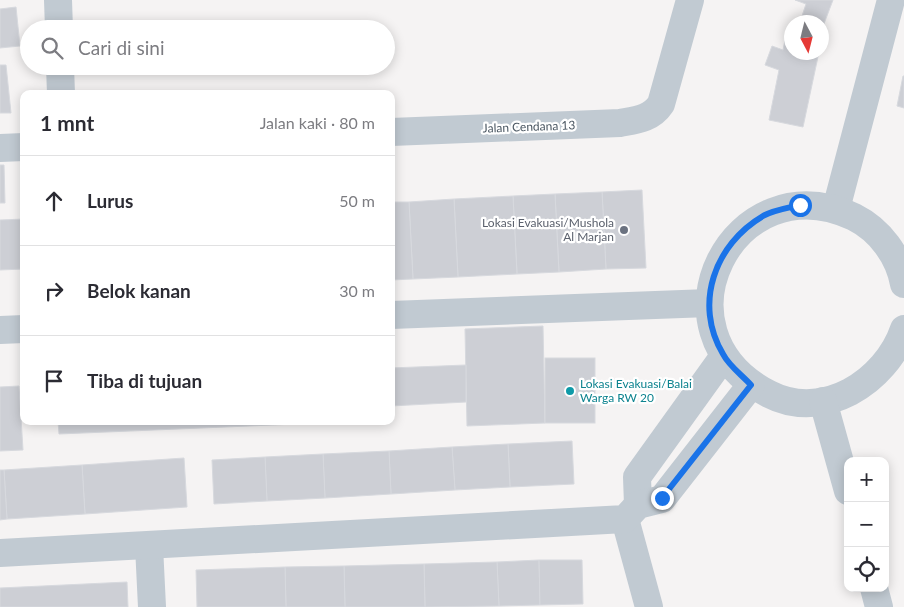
<!DOCTYPE html>
<html lang="id">
<head>
<meta charset="utf-8">
<style>
  :root { --surface:#fff; --page:#f7f7f7; --text:#2b2b33; --muted:#7c7c81; --line:#e1e1e2 }
  body { margin:0; font-family:Lato,sans-serif; background:var(--page); color:var(--text) }
  .controls { position:absolute; right:15px; bottom:15px; display:grid; overflow:hidden; border-radius:10px; box-shadow:0 2px 12px #0003 }
  .controls button { width:45px; height:45px; display:grid; place-items:center; padding:0; border:0; border-bottom:1px solid var(--line); background:var(--surface); color:var(--text); font:25px sans-serif }
  .compass { position:absolute; left:784px; top:15px; width:45px; height:45px; border-radius:50%; background:var(--surface); box-shadow:0 2px 12px #0003; rotate:173deg }
  .stop { position:absolute; width:15px; height:15px; margin:-11px; border:4px solid #1a73e8; border-radius:50%; background:#fff }
  .stop.end { background:#1a73e8; border-color:#fff; box-shadow:0 1px 5px #0008 }
  .list { margin:0; padding:0; list-style:none }
  h2 { display:flex; justify-content:space-between; align-items:center; height:65px; margin:0; padding:0 20px; font-size:21px }
  h2 small { font-size:16px; font-weight:400; color:var(--muted) }
  .list li { display:grid; grid-template-columns:32px 1fr auto; gap:15px; align-items:center; box-sizing:border-box; height:90px; padding:0 20px; border-top:1px solid var(--line) }
  .list b { display:block; font-size:19px; white-space:nowrap }
  .list em { font-size:16px; font-style:normal; color:var(--muted) }
  .icon { flex:none; width:28px; height:28px; fill:none; stroke:currentColor; stroke-width:2; stroke-linecap:round; stroke-linejoin:round }
  .map { position:relative; flex:none; width:904px; height:607px; overflow:hidden }
  .search { position:absolute; background:var(--surface); box-shadow:0 2px 12px #0003; left:20px; top:20px; width:375px; height:55px; display:flex; align-items:center; gap:12px; box-sizing:border-box; padding:0 18px; border-radius:28px; color:var(--muted); font-size:19px }
  .panel { position:absolute; background:var(--surface); box-shadow:0 2px 12px #0003; left:20px; top:90px; width:375px; height:335px; border-radius:10px }
  .map>svg:first-child { display:block }
  .building { fill:#cdcfd5; stroke:#d7d9de }
  .lines { fill:none; stroke-linecap:round; stroke-linejoin:round }
  .street { stroke:#c1cad2; stroke-width:28 }
  .route { stroke:#1a73e8; stroke-width:6 }
  .worship-dot { fill:#6b7280; stroke:#fff; stroke-width:2 }
  .culture-dot { fill:#0f9aa8; stroke:#fff; stroke-width:2 }
  .labels { text-anchor:middle; stroke-width:4.5; stroke-linejoin:round; paint-order:stroke }
  .street-label { font-size:12px; fill:#4a5661; stroke:#fff }
  .worship-label { font-size:12px; fill:#5b616d; stroke:#fff; text-anchor:end }
  .culture-label { font-size:12px; fill:#0d838f; stroke:#fff; text-anchor:start }
</style>
</head>
<body>
<div class="map">
<svg width="904" height="607" viewBox="0 0 904 607">
  <rect width="100%" height="100%" fill="#f5f3f3"/>
  <!-- building -->
  <g class="building">
    <path d="M 795,0 L 833,0 L 822,29 L 822,22 L 800,22 L 806,4 Z"/>
    <path d="M 16,7 L 20,46 L 0,48 L 0,9 Z"/>
    <path d="M 787,30 L 792,31 L 792,52 L 819,52 L 803,127 L 769,120 L 779,70 L 765,65 L 772,46 L 783,50 Z"/>
    <path d="M 0,65 L 6,65 L 11,113 L 0,113 Z"/>
    <path d="M 903,76 L 904,76 L 904,108 L 897,106 Z"/>
    <path d="M 0,165 L 4,165 L 5,203 L 0,203 Z"/>
    <path d="M 642,190 L 646,268 L 606,269 L 602,192 Z"/>
    <path d="M 602,192 L 606,269 L 559,272 L 555,194 Z"/>
    <path d="M 555,194 L 559,272 L 517,274 L 513,196 Z"/>
    <path d="M 513,196 L 517,274 L 458,277 L 454,199 Z"/>
    <path d="M 454,199 L 458,277 L 413,279 L 409,202 Z"/>
    <path d="M 391,202 L 409,202 L 413,279 L 391,280 Z"/>
    <path d="M 24,219 L 24,269 L 0,270 L 0,220 Z"/>
    <path d="M 543,326 L 545,423 L 467,426 L 465,329 Z"/>
    <rect x="545" y="358" width="50" height="65"/>
    <path d="M 466,365 L 466,402 L 391,406 L 391,368 Z"/>
    <path d="M 19,386 L 23,450 L 0,451 L 0,387 Z"/>
    <path d="M 58,421 L 296,421 L 296,424 L 59,434 Z"/>
    <path d="M 572,441 L 574,484 L 510,487 L 508,444 Z"/>
    <path d="M 508,444 L 510,487 L 455,490 L 452,447 Z"/>
    <path d="M 452,447 L 455,490 L 391,494 L 389,451 Z"/>
    <path d="M 389,451 L 391,494 L 325,498 L 323,454 Z"/>
    <path d="M 323,454 L 325,498 L 267,501 L 265,457 Z"/>
    <path d="M 265,457 L 267,501 L 214,504 L 212,460 Z"/>
    <path d="M 184,458 L 187,507 L 85,514 L 82,465 Z"/>
    <path d="M 82,465 L 85,514 L 7,519 L 4,470 Z"/>
    <path d="M 0,470 L 4,470 L 7,519 L 0,520 Z"/>
    <path d="M 539,560 L 540,605 L 499,606 L 497,562 Z"/>
    <path d="M 539,560 L 582,560 L 583,604 L 540,605 Z"/>
    <path d="M 497,562 L 499,606 L 425,607 L 424,564 Z"/>
    <path d="M 424,564 L 425,607 L 345,607 L 344,566 Z"/>
    <path d="M 344,566 L 345,607 L 286,607 L 285,567 Z"/>
    <path d="M 285,567 L 286,607 L 197,607 L 196,570 Z"/>
    <path d="M 127,582 L 128,607 L 0,607 L 0,588 Z"/>
  </g>
  <g class="lines">
    <!-- street -->
    <g class="street">
      <path d="M 58,0 L 59,29"/>
      <path d="M 60,66 L 61,94"/>
      <path d="M 391,132 L 620,123 C 636,120 651,119 661,104 L 690,0"/>
      <path d="M 0,148 L 24,147"/>
      <path d="M 836,209 L 891,0"/>
      <path d="M 904,284 C 899,256 880,230 854,217 C 734,160 646,331 769,394 C 823,422 886,382 904,329"/>
      <path d="M 391,315 L 709,303"/>
      <path d="M 0,330 L 24,329"/>
      <path d="M 823,401 L 848,491"/>
      <path d="M 638,505 L 637,477 L 724,356"/>
      <path d="M 625,519 L 649,607"/>
      <path d="M 149,546 L 152,607"/>
      <path d="M 0,553 L 625,519 L 638,505 L 662,499 L 751,385"/>
      <path d="M 874,588 L 879,607"/>
    </g>
  </g>
  <g class="lines">
    <!-- route -->
    <path class="route" d="M 662,498 L 751,385 C 742,375 729,366 723,354 C 693,304 715,244 763,216 C 773,210 788,208 800,205"/>
  </g>
  <!-- markers -->
  <circle class="worship-dot" cx="624" cy="230" r="5"/>
  <circle class="culture-dot" cx="570" cy="391" r="5"/>
  <g class="labels">
    <!-- street labels -->
    <g class="street-label">
      <text transform="translate(529 127) rotate(-2)" y="4">Jalan Cendana 13</text>
    </g>
    <!-- worship labels -->
    <g class="worship-label">
      <text x="614" y="227">Lokasi Evakuasi/Mushola<tspan x="614" dy="14">Al Marjan</tspan></text>
    </g>
    <!-- culture labels -->
    <g class="culture-label">
      <text x="580" y="388">Lokasi Evakuasi/Balai<tspan x="580" dy="14">Warga RW 20</tspan></text>
    </g>
  </g>
</svg>
<div class="controls">
<button>+</button>
<button>−</button>
<button><svg class="icon" aria-label="locate" viewBox="0 0 24 24"><circle cx="12" cy="12" r="6"/><path d="M12 2v4M12 18v4M2 12h4M18 12h4"/></svg></button>
</div>
<svg class="compass" viewBox="-18 -18 36 36"><path d="M0-13l5 13h-10z" fill="#e53935"/><path d="M0 13l5-13h-10z" fill="#7c7c81"/></svg>
<div class="stop" style="left:800px;top:205px"></div>
<div class="stop end" style="left:662px;top:498px"></div>
<div class="search"><svg class="icon" aria-label="search" viewBox="0 0 24 24"><circle cx="10" cy="10" r="6"/><path d="M15 15l6 6"/></svg>Cari di sini</div>
<section class="panel">
<h2>1 mnt<small>Jalan kaki · 80 m</small></h2>
<ul class="list">
<li><svg class="icon" aria-label="ahead" viewBox="0 0 24 24"><path d="M12 20V5M6 11l6-6 6 6"/></svg><div><b>Lurus</b></div><em>50 m</em></li>
<li><svg class="icon" aria-label="right" viewBox="0 0 24 24"><path d="M7 20v-9h11M14 6l5 5-5 5"/></svg><div><b>Belok kanan</b></div><em>30 m</em></li>
<li><svg class="icon" aria-label="arrive" viewBox="0 0 24 24"><path d="M6 21V4h12l-3 4 3 4H6"/></svg><div><b>Tiba di tujuan</b></div></li>
</ul>
</section>
</div>
</body>
</html>
